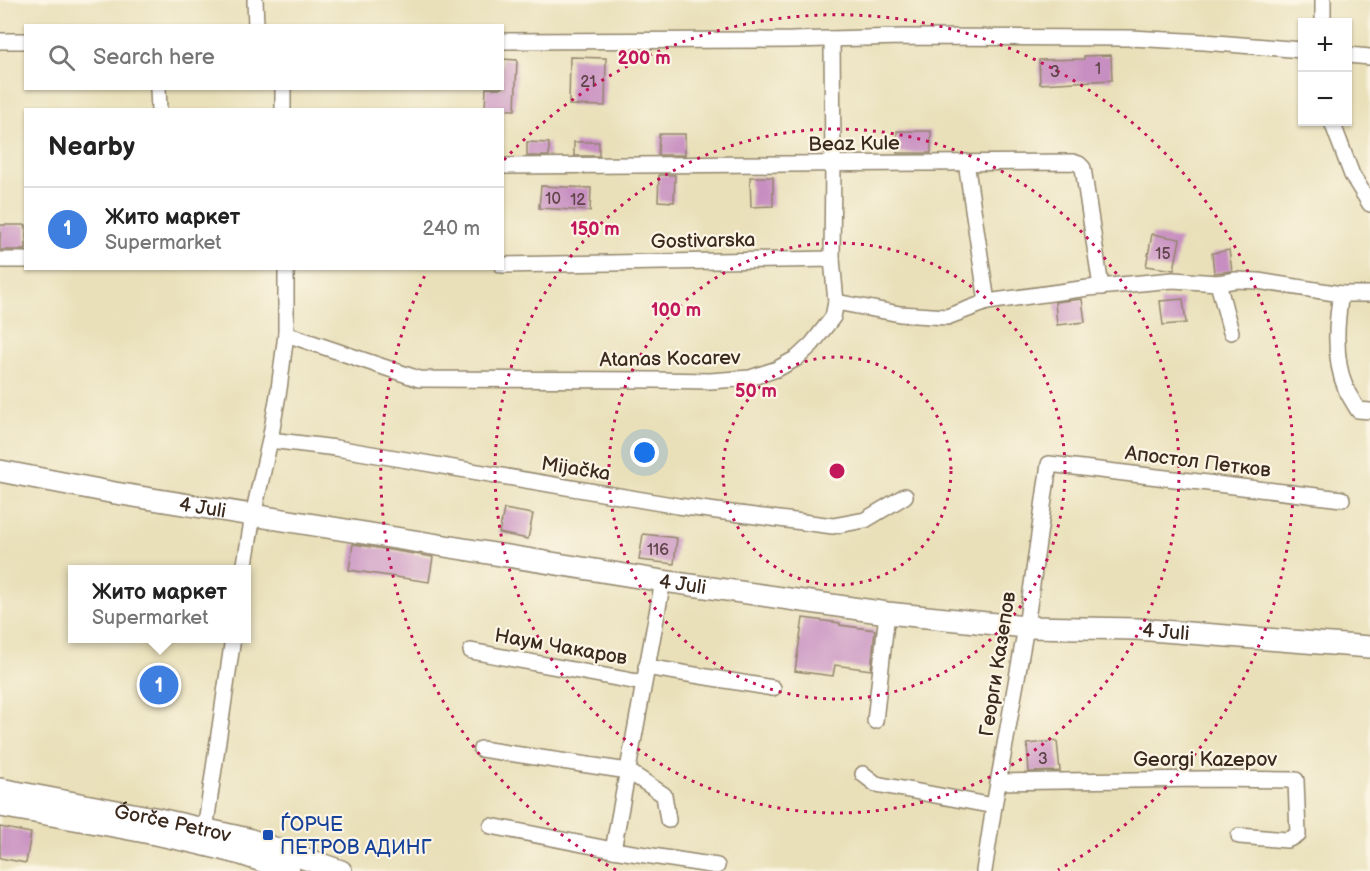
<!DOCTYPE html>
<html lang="en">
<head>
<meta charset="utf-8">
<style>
  :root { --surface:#fff; --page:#f2f2f2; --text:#222; --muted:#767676; --line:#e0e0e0; --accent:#c8321e }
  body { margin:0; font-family:"Balsamiq Sans",sans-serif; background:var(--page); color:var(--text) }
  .controls { position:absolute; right:18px; top:18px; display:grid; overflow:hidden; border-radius:0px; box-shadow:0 2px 4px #0004 }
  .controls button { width:54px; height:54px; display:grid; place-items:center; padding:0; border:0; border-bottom:2px solid var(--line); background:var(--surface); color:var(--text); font:30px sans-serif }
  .you { position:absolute; left:645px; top:453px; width:21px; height:21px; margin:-15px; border:4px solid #fff; border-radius:50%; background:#1a73e8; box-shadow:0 0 0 9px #1a73e833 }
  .badge { display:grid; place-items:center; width:39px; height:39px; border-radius:50%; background:var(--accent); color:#fff; font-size:20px; font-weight:700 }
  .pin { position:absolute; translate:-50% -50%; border:3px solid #fff; box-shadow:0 2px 6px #0006 }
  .popup { position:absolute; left:68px; top:565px; width:183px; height:78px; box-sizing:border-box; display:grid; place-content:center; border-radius:0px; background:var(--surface); filter:drop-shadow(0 2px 4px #0005); font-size:20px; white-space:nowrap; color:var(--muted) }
  .popup b { font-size:22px; color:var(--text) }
  .popup::after { content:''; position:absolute; left:50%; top:100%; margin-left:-12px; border:12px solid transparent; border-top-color:var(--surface) }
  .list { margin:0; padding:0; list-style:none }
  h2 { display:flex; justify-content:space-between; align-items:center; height:78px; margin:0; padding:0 24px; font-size:26px }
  h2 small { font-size:20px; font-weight:400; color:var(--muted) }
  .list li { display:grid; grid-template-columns:39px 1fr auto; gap:18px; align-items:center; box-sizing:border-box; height:84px; padding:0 24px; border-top:2px solid var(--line) }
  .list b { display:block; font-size:22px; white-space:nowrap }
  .list p { margin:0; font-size:20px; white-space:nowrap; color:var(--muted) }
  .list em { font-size:20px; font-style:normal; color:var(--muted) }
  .icon { flex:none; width:33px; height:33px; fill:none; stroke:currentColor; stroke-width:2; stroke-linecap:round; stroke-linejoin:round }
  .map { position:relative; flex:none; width:1370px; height:871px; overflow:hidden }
  .search { position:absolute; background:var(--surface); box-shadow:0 2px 4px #0004; left:24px; top:24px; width:480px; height:66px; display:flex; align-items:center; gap:15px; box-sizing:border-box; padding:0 21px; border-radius:0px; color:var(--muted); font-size:22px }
  .panel { position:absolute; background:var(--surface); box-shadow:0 2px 4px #0004; left:24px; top:108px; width:480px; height:162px; border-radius:0px }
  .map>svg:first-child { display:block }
  .building { fill:#c78fc1 }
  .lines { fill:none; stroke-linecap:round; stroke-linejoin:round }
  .street-casing { stroke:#92856c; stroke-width:18 }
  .secondary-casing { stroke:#92856c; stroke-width:24 }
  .street { stroke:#fff; stroke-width:15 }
  .secondary { stroke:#fff; stroke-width:21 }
  .ring { fill:none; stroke:#c2185b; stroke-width:3; stroke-dasharray:3 6 }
  .transit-dot { fill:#1a4fb4; stroke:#fcf5e5; stroke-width:2 }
  .labels { text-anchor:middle; stroke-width:4.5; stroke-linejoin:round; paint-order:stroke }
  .number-label { font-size:16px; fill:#5e4347 }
  .street-label { font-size:20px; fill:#3b2a1e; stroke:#fcf5e5 }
  .transit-label { font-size:20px; fill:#164399; stroke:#fcf5e5; text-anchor:start }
  .centre { fill:#c2185b; stroke:#fcf5e5; stroke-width:3 }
  .ring-label { font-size:18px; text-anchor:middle; font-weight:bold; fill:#c2185b; stroke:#fcf5e5; stroke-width:4.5; stroke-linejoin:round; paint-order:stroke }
</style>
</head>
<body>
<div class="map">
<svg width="1370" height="871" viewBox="0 0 1370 871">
  <rect width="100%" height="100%" fill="#fcf5e5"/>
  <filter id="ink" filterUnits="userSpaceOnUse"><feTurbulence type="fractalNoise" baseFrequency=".0167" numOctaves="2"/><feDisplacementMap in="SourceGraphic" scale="12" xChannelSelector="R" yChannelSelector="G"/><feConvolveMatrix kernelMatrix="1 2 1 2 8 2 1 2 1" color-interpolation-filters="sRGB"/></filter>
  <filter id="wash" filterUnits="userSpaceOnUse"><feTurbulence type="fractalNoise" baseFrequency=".008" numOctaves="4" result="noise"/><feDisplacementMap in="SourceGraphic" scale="24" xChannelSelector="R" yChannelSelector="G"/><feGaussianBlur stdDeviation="1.35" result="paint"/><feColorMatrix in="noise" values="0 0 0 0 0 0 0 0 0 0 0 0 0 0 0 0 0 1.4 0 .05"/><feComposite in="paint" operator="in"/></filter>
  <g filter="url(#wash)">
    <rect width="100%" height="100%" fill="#e9e0ba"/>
    <g id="blocks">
      <!-- building -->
      <g class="building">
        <path d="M 1111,55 L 1112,80 L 1040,84 L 1039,60 L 1084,59 L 1084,56 Z"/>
        <path d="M 570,57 L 606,58 L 605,106 L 569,105 Z"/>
        <path d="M 502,59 L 517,60 L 515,110 L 485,109 L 486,88 L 502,88 Z"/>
        <rect x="897" y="131" width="34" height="22"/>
        <path d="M 659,134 L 685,134 L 685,155 L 658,155 Z"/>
        <path d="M 527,142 L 549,143 L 549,156 L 527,156 Z"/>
        <rect x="574" y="142" width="25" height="14"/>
        <path d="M 659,175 L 675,175 L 674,202 L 658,201 Z"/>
        <path d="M 750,177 L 773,177 L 773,206 L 751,207 Z"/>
        <path d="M 541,186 L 591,188 L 590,211 L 539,208 Z"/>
        <rect x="0" y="225" width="26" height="25"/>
        <path d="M 1152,234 L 1180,239 L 1174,270 L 1146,266 Z"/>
        <path d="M 1229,250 L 1232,271 L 1214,273 L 1212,253 Z"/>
        <path d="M 1082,299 L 1085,322 L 1057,325 L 1055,302 Z"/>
        <path d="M 1183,299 L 1186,323 L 1163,325 L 1160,301 Z"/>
        <path d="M 504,509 L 533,514 L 528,539 L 499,533 Z"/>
        <path d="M 643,534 L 677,538 L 674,564 L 639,560 Z"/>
        <path d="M 353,544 L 433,557 L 429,582 L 349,570 Z"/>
        <path d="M 803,618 L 840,623 L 840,625 L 875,630 L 871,670 L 835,665 L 833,676 L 795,671 Z"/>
        <path d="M 1057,741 L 1060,771 L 1029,772 L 1027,744 Z"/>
        <path d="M 0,827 L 31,833 L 26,863 L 0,858 Z"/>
      </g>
    </g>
  </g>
  <g filter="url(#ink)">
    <use href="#blocks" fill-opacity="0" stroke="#92856c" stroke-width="1.5"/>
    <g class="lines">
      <defs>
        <g id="street">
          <path d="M 255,0 L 256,26"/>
          <path d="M 1323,22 L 1323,0"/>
          <path d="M 0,41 L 26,41"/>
          <path d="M 502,41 L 792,40 L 902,37 L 1131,38 L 1204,42 L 1302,50"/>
          <path d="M 1348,55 L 1370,57"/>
          <path d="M 158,88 L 159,110"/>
          <path d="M 283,88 L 283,110"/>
          <path d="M 1332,122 L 1352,175 L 1370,204"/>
          <path d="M 966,162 L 987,302"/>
          <path d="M 502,166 L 1073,162 L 1079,164 L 1083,168 L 1101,287"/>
          <path d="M 0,260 L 26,260"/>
          <path d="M 502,265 L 832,259"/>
          <path d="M 1218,283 L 1231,332"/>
          <path d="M 1341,294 C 1336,323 1334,361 1346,389 C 1349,396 1354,403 1358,410 L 1370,411"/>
          <path d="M 836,302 L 900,314 L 947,317 L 987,302 L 1088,288 L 1173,280 L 1218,283 L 1236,280 L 1258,281 L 1341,294 L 1370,294"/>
          <path d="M 286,334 L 419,379 L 654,380 L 710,381 L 750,378 L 777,369 L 797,358 L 812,344 L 833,317 L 836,302 L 832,259 L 833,164 L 832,39"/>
          <path d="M 270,440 L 336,448 L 678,506 L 833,526 L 865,520 L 905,496"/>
          <path d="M 244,570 L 253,515 L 270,440 L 279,389 L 286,334 L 286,268"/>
          <path d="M 471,651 L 643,683"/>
          <path d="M 646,667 L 773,688"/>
          <path d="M 875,721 L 887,613"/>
          <path d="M 481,749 L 628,771 L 664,795 L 668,820"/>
          <path d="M 863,774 L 876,784 L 994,806"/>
          <path d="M 999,782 L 1204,779 L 1296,780 L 1298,835 L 1287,840 L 1239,836"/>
          <path d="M 491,826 L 613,850 L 717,866"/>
          <path d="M 204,837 L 233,638"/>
          <path d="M 613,850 L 663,581"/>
          <path d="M 984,871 L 994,806 L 1026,627 L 1049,464 L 1342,499"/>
        </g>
        <g id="secondary">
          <path id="s1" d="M 0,471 L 115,493 L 663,581 L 887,613 L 1026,627 L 1137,629 L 1370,647"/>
          <path id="s2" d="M 0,789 L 154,818 L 248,839 L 341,871"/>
          <path d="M 0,806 C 80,820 162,833 241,854 C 257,859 273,865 289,871"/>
        </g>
      </defs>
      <!-- street casing -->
      <use href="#street" class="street-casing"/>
      <!-- secondary casing -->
      <use href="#secondary" class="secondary-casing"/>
      <!-- street -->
      <use href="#street" class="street"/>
      <!-- secondary -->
      <use href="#secondary" class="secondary"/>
    </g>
  </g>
  <!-- distance rings -->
  <g class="ring">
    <circle cx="837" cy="471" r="114"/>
    <circle cx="837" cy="471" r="228"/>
    <circle cx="837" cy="471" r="342"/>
    <path d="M616 870A456 456 0 0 1 427 271M504 160A456 456 0 1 1 1058 870"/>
  </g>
  <!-- markers -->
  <rect class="transit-dot" x="262" y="829" width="12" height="12" rx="3"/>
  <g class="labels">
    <!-- number labels -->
    <g class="number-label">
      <text x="1098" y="74">1</text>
      <text x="1055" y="77">3</text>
      <text x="588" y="87">21</text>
      <text x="553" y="204">10</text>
      <text x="578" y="205">12</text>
      <text x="1163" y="259">15</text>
      <text x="658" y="555">116</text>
      <text x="1043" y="764">3</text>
    </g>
    <!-- street labels -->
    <g class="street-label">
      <text transform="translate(854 143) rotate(-1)" y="7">Beaz Kule</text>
      <text transform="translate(703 240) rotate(-1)" y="7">Gostivarska</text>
      <text transform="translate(670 358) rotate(-1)" y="7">Atanas Kocarev</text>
      <text transform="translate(1198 461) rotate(7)" y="7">Апостол Петков</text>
      <text transform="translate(576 468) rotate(9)" y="7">Mijačka</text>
      <text dy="7" stroke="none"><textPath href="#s1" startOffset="206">4 Juli</textPath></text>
      <text dy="7" stroke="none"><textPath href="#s1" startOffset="692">4 Juli</textPath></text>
      <text dy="7" stroke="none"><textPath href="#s1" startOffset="1178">4 Juli</textPath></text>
      <text transform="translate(561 646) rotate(10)" y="7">Наум Чакаров</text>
      <text transform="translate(997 664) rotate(-81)" y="7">Георги Казепов</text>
      <text x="1205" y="766">Georgi Kazepov</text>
      <text dy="7" stroke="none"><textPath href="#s2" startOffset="176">Ǵorče Petrov</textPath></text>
    </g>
    <!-- transit labels -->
    <g class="transit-label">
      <text x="280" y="831">ЃОРЧЕ<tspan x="280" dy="23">ПЕТРОВ АДИНГ</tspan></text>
    </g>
  </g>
  <circle cx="837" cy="471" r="9" class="centre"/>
  <g class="ring-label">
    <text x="644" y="64">200 m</text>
    <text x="595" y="235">150 m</text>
    <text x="676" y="316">100 m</text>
    <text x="756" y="397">50 m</text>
  </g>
</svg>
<div class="controls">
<button>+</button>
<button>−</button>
</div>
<div class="you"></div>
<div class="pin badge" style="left:159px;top:685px;background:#3f7fe0">1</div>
<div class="popup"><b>Жито маркет</b>Supermarket</div>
<div class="search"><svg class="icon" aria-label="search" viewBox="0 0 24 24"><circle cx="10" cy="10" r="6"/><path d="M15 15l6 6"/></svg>Search here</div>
<section class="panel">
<h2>Nearby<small></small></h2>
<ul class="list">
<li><span class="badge" style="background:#3f7fe0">1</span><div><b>Жито маркет</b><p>Supermarket</p></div><em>240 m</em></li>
</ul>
</section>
</div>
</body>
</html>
